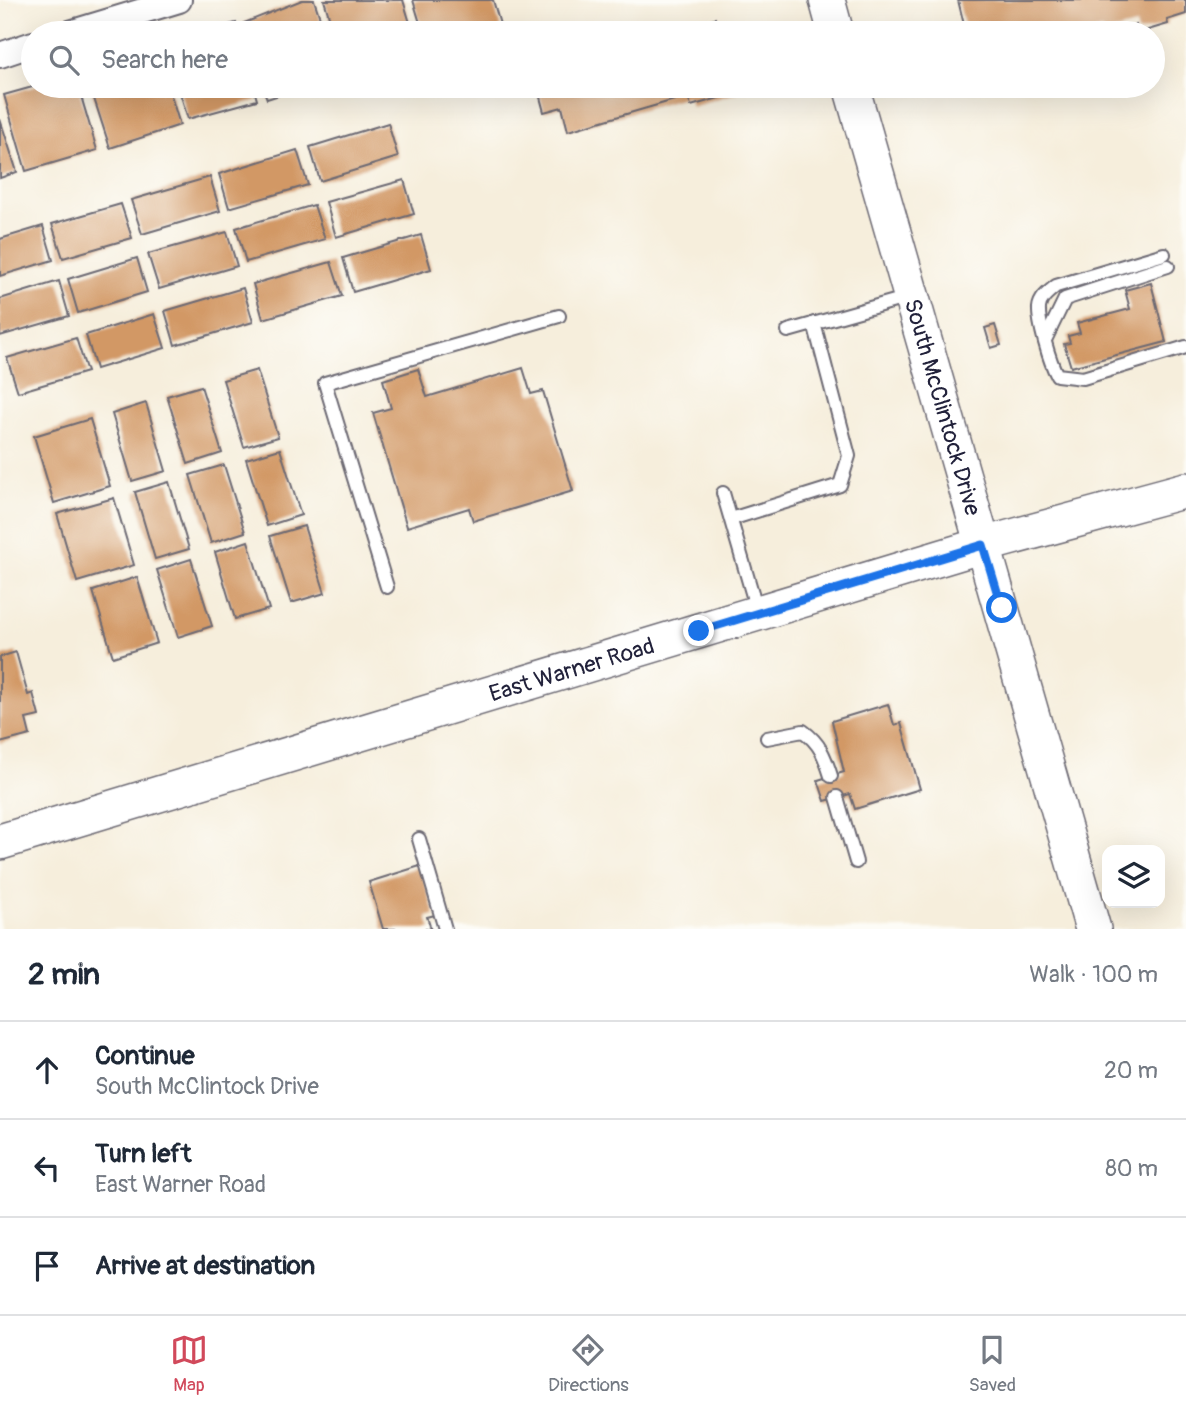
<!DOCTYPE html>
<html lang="en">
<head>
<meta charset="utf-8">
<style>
  :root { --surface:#fff; --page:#f2f2f3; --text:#1f2937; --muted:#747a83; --line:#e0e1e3; --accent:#d1495b }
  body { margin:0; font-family:Pangolin,sans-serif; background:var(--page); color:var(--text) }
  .controls { position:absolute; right:21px; bottom:21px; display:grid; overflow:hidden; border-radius:14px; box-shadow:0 7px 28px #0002 }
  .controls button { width:63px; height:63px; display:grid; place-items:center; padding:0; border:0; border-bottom:2px solid var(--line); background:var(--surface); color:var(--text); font:35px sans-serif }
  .stop { position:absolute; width:21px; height:21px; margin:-16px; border:5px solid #1a73e8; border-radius:50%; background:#fff }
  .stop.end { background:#1a73e8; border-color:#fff; box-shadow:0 2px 7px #0008 }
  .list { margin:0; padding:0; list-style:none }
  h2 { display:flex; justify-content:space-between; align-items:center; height:91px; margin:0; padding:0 28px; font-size:30px }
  h2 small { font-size:23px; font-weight:400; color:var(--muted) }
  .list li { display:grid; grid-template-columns:46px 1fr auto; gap:21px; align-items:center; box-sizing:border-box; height:98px; padding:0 28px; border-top:2px solid var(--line) }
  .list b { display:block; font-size:26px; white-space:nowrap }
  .list p { margin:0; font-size:23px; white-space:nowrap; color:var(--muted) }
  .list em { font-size:23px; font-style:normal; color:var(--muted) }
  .icon { flex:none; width:38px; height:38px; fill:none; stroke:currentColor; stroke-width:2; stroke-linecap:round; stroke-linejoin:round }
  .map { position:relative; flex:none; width:1186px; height:929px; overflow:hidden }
  .search { position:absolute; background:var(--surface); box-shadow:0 7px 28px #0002; left:21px; right:21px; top:21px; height:77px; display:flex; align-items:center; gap:18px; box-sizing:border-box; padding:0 24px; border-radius:38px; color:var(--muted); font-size:26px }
  .sheet { height:385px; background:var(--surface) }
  nav { display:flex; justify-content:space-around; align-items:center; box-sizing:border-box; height:98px; border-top:2px solid var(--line); background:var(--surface); font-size:19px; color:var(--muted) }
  nav a { display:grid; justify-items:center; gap:4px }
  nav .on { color:var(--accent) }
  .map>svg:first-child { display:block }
  .building { fill:#d29865 }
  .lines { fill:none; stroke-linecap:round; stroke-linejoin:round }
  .lane-casing { stroke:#6c6973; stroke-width:16 }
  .street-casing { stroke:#6c6973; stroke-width:28 }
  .secondary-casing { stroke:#6c6973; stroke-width:38 }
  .lane { stroke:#fff; stroke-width:12 }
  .street { stroke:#fff; stroke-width:24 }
  .secondary { stroke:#fff; stroke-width:35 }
  .route { stroke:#1a73e8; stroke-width:9 }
  .labels { text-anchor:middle; stroke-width:5; stroke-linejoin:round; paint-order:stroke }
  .street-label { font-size:23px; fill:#22223b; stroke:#fdfcf7 }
</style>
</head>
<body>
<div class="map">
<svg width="1186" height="929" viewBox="0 0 1186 929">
  <rect width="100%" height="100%" fill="#fdfcf7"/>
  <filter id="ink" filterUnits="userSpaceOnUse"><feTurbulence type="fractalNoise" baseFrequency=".0143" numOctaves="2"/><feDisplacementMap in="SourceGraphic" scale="14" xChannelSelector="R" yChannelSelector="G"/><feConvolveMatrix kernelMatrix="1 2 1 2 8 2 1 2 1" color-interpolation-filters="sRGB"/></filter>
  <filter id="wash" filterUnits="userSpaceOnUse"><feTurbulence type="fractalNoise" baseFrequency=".00686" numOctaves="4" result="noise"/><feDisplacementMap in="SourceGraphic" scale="28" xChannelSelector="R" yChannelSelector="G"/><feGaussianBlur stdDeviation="1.57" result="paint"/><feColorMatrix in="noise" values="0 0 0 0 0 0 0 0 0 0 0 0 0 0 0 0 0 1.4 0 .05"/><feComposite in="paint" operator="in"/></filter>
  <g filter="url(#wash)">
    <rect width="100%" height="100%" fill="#f6eedc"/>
    <g id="blocks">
      <!-- building -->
      <g class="building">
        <path d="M 302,0 L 314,0 L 325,33 L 248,33 L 244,23 Z"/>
        <path d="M 324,0 L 403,0 L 413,33 L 334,33 Z"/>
        <path d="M 413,0 L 493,0 L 501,28 L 484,33 L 423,33 Z"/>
        <path d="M 958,0 L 1186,0 L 1186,14 L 1167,20 L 1168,24 L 1138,33 L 1136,25 L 1105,33 L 1102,29 L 1087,33 L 966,33 Z"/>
        <path d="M 715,18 L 719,33 L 682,33 L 680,28 Z"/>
        <path d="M 236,23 L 238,33 L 208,33 L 207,31 Z"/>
        <path d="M 36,86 L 78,86 L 97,150 L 26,171 L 4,95 Z"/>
        <path d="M 90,86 L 168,86 L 180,125 L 110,148 Z"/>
        <path d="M 178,86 L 253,86 L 257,100 L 188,119 Z"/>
        <path d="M 262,86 L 307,86 L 267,99 Z"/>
        <path d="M 537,86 L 734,86 L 736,93 L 691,106 L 688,96 L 568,131 L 562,107 L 544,112 Z"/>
        <path d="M 0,119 L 17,172 L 0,178 Z"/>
        <path d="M 388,123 L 398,157 L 320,181 L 310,147 Z"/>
        <path d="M 297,150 L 308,185 L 229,208 L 219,174 Z"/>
        <path d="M 210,177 L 220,211 L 142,234 L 131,200 Z"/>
        <path d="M 404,180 L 414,214 L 336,237 L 326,202 Z"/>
        <path d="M 121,204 L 132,238 L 63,258 L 52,224 Z"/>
        <path d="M 314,205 L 325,239 L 246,262 L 236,228 Z"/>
        <path d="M 43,226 L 53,260 L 0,276 L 0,239 Z"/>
        <path d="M 227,232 L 237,266 L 159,289 L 148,254 Z"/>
        <path d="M 421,235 L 431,269 L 353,292 L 343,258 Z"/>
        <path d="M 137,258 L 147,292 L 78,313 L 68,279 Z"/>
        <path d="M 331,262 L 342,296 L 263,319 L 253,284 Z"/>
        <path d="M 59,281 L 69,316 L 0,336 L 0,299 Z"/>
        <path d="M 1151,283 L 1166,342 L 1071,367 L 1064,344 L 1070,343 L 1068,336 L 1080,333 L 1077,323 L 1130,309 L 1125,290 Z"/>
        <path d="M 243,288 L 253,322 L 175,345 L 165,311 Z"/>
        <path d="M 154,314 L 165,348 L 96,369 L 86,335 Z"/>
        <path d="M 995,325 L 1001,345 L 991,348 L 985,328 Z"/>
        <path d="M 76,338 L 87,372 L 18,392 L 7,358 Z"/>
        <path d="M 523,368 L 531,394 L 543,391 L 573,491 L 473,521 L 469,508 L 407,527 L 373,413 L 391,408 L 383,380 L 418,369 L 427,397 Z"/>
        <path d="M 257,370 L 278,437 L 244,447 L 223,380 Z"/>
        <path d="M 201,386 L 222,453 L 188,464 L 167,396 Z"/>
        <path d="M 146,403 L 166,471 L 132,481 L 112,414 Z"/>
        <path d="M 90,419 L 110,486 L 54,503 L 34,436 Z"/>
        <path d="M 280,449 L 301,515 L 267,526 L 246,459 Z"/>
        <path d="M 224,465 L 245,532 L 211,543 L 190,475 Z"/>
        <path d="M 169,482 L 189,549 L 155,559 L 135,492 Z"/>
        <path d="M 114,498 L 134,565 L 77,582 L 57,514 Z"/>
        <path d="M 304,526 L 325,593 L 291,603 L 270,536 Z"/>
        <path d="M 248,541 L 269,609 L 235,619 L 215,552 Z"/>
        <path d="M 191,559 L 212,626 L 178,637 L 157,570 Z"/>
        <path d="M 137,577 L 157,643 L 113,657 L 93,591 Z"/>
        <path d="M 16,652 L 28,695 L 33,693 L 39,716 L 26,719 L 30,735 L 0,743 L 0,657 Z"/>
        <path d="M 888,704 L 894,725 L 901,723 L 920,789 L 855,809 L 850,794 L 825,801 L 818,780 L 844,772 L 832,721 Z"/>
        <path d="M 420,866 L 435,915 L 427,917 L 431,929 L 383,929 L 369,882 Z"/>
      </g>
    </g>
  </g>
  <g filter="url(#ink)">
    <use href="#blocks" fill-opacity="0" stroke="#6c6973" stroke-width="2"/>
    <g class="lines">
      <defs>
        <g id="lane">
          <path d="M 1164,254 L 1056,286 C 1049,292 1040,298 1039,308 C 1038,322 1050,363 1057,375 L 1083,378 L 1186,347"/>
          <path d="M 788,331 L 909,297"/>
          <path d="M 1046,338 L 1065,299 L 1168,266"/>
          <path d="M 723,493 L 757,610"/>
          <path d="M 731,519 L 840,485 L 849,456 L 814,323"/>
          <path d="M 387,587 L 325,383 L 559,316"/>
          <path d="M 767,738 L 803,731 C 820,743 825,757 831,776"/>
          <path d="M 837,797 L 856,862"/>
          <path d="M 419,839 L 445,929"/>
        </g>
        <g id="street">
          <path d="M 70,33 L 179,0"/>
          <path d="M 0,55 L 33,44"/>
        </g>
        <g id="secondary">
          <path d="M 827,0 L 836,33"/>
          <path id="s1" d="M 851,86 L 1093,929"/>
          <path id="s2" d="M 0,842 L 983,545 L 1186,490"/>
        </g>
      </defs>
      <!-- lane casing -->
      <use href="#lane" class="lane-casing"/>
      <!-- street casing -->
      <use href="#street" class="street-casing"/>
      <!-- secondary casing -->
      <use href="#secondary" class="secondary-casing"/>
      <!-- lane -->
      <use href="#lane" class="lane"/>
      <!-- street -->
      <use href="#street" class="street"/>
      <!-- secondary -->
      <use href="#secondary" class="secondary"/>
    </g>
  </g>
  <g class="lines" filter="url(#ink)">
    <!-- route -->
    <path class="route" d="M 699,631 L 983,545 L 1002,608"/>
  </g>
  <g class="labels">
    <!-- street labels -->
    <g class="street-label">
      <text dy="8" stroke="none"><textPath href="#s1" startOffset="334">South McClintock Drive</textPath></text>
      <text dy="8" stroke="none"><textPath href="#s2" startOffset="597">East Warner Road</textPath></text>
    </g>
  </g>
</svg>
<div class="controls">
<button><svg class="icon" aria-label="layers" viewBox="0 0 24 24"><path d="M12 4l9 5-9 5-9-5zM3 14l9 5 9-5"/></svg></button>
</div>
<div class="stop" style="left:1002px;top:608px"></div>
<div class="stop end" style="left:699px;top:631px"></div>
<div class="search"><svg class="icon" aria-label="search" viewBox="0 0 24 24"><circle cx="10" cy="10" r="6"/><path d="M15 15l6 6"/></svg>Search here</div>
</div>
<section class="sheet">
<h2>2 min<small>Walk · 100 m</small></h2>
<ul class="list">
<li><svg class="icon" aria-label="ahead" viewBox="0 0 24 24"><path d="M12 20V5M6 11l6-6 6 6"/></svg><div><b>Continue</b><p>South McClintock Drive</p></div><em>20 m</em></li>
<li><svg class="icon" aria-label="left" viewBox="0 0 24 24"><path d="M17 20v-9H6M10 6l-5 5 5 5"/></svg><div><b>Turn left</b><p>East Warner Road</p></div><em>80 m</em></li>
<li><svg class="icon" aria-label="arrive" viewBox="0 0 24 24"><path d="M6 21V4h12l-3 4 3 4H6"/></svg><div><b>Arrive at destination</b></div></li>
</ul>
</section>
<nav>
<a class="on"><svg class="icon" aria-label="map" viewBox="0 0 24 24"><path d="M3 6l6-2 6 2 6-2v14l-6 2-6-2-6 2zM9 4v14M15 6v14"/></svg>Map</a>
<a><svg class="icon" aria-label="directions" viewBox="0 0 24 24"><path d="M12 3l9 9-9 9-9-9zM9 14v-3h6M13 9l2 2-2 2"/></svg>Directions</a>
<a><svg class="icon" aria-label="saved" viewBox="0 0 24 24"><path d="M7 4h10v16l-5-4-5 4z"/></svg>Saved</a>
</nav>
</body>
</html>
